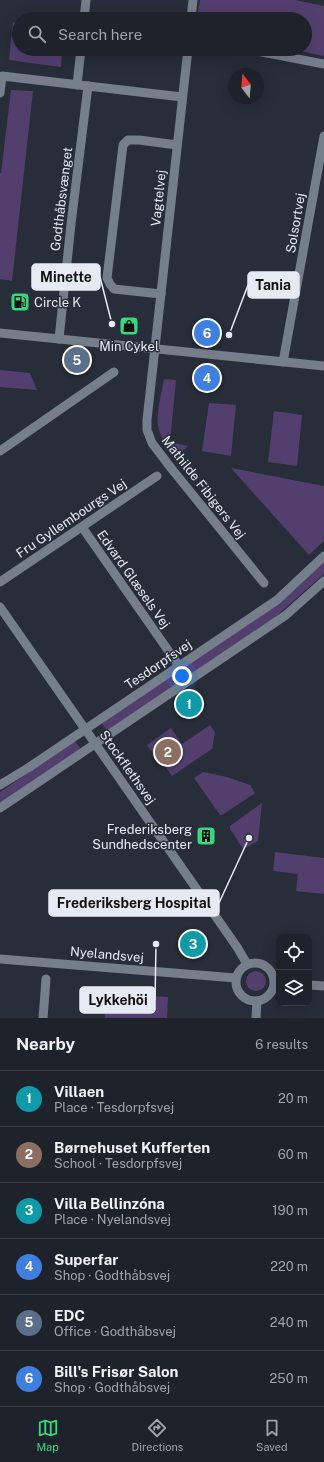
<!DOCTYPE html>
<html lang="en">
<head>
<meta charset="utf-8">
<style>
  :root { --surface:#1d222b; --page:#2a2f37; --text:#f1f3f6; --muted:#a0a4a9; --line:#3b3f47; --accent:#37d880 }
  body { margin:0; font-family:"Public Sans",sans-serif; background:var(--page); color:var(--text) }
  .controls { position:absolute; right:12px; bottom:12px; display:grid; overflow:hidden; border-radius:8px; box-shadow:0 4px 16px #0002 }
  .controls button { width:36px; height:36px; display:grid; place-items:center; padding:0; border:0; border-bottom:1px solid var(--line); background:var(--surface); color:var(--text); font:20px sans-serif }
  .compass { position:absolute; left:228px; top:68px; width:36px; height:36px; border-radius:50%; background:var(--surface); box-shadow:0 4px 16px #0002; rotate:344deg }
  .you { position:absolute; left:182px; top:676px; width:14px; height:14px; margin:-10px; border:3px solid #fff; border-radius:50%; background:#1a73e8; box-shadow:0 0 0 6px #1a73e833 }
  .badge { display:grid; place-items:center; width:26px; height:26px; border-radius:50%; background:var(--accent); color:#fff; font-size:13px; font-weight:700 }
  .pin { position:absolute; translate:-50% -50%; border:2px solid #fff; box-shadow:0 1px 4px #0006 }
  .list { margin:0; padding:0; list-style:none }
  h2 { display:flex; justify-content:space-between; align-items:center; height:52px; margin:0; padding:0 16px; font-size:17px }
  h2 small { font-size:13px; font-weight:400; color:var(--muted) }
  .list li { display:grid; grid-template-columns:26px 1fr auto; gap:12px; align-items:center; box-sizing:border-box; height:56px; padding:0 16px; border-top:1px solid var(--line) }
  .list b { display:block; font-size:15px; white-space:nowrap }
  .list p { margin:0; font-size:13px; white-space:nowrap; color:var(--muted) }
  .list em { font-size:13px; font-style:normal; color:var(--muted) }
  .icon { flex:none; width:22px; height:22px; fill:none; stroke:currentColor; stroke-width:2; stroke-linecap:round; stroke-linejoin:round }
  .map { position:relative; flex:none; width:324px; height:1018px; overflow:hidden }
  .search { position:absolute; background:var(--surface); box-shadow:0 4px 16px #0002; left:12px; right:12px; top:12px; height:44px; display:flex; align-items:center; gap:10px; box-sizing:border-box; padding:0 14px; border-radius:22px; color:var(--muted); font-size:15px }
  .sheet { height:388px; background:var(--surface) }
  nav { display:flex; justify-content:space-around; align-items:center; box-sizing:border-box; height:56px; border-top:1px solid var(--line); background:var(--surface); font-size:11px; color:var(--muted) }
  nav a { display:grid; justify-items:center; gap:2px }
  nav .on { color:var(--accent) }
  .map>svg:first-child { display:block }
  .green { fill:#533f6e }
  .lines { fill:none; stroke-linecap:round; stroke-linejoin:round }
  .minor { stroke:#757e8b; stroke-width:9 }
  .labels { text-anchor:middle; stroke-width:3; stroke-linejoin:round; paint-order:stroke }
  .street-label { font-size:13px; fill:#e6eaf2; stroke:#272d39 }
  .poi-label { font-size:13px; fill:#e6eaf2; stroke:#272d39; text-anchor:start }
  .leader { fill:none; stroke:#e6eaf2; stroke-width:1.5 }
  .callout-dot { fill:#e6eaf2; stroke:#272d39; stroke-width:1.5 }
  .callout { fill:#e6eaf2; stroke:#e6eaf2; stroke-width:1.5 }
  .callout-label { font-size:14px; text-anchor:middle; font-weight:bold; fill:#111 }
</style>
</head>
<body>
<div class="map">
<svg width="324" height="1018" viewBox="0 0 324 1018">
  <rect width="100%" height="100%" fill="#272d39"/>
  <!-- green -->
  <g class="green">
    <path d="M 200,0 L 295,0 L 324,6 L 324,56 L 291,49 L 305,49 L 305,19 L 197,19 Z"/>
    <path d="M 13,22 L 19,23 L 19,49 L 62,49 L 61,67 L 9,60 Z"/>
    <path d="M 11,90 L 33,91 L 12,281 L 0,279 L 0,173 L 1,173 Z"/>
    <path d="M 0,370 L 30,373 L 37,390 L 0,387 Z"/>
    <path d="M 164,379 L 176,380 L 170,442 L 188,446 L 182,452 L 175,453 C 167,448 159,435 158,425 C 156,416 162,389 164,379 Z"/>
    <path d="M 209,403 L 236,405 L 231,456 L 202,451 Z"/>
    <path d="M 274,411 L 302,415 L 297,466 L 268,462 Z"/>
    <path d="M 231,468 L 324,486 L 324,541 L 309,555 Z"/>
    <path d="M 324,561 L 324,574 L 274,618 L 107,731 L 102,723 Z"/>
    <path d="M 210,725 L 215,732 L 212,749 L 172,776 L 165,766 L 163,767 L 147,745 L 171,728 L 182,744 Z"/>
    <path d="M 75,741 L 80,748 L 78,750 L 0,803 L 0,792 Z"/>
    <path d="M 203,772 L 227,777 L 250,785 L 255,793 L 222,815 L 220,815 L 194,778 Z"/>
    <path d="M 262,803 L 258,841 L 243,849 L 230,829 L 230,826 Z"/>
    <path d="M 275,852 L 324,858 L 324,894 L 296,891 L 298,874 L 273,871 Z"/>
    <circle cx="256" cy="981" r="10"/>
    <path d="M 106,993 L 168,997 L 167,1018 L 105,1018 Z"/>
  </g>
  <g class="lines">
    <!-- minor -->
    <g class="minor">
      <path d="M 84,19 L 86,0"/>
      <path d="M 191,19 L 193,0"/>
      <path d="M 188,49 L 147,420 L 147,430 L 152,443 L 171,468 L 264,583"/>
      <path d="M 246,49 L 324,64"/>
      <path d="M 77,85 L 81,49"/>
      <path d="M 0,93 L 2,76 L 182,97"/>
      <path d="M 161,294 L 114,289 L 110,284 L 107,278 L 123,145 L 128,140 L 139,140 L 177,145"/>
      <path d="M 0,333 L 324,366"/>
      <path d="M 59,339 L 71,224 L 88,86"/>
      <path d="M 283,362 L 324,136"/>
      <path d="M 0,451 L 114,372"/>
      <path d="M 82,527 L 179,666"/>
      <path d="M 0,582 L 157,476"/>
      <path d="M 0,607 L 237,947 L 247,964"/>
      <path d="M 0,785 L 28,768 L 277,600 L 324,556"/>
      <path d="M 0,808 L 286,615 L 324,581"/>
      <path d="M 0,959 L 236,978"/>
      <circle cx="255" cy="982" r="19"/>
      <path d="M 309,985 L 324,986"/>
      <path d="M 43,1018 L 46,979"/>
      <path d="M 256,1018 L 257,1001"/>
    </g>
  </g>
  <!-- icons -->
  <defs>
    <symbol id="fuel-square" viewBox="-11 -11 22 22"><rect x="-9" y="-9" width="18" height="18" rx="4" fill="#37d880" stroke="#272d39"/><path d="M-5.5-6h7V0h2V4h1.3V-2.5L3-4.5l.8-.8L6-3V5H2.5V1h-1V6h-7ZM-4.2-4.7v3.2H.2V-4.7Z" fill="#111"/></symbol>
    <symbol id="shop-square" viewBox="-11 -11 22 22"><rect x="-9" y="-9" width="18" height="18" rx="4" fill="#37d880" stroke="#272d39"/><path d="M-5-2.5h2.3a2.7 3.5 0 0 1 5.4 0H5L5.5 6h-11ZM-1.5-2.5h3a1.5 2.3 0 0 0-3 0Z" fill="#111"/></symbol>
    <symbol id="building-square" viewBox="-11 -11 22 22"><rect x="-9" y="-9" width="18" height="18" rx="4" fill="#37d880" stroke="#272d39"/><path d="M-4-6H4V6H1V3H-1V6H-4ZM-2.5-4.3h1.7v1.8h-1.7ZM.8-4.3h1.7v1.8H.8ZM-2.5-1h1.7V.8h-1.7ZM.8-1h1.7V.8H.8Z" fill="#111"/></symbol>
  </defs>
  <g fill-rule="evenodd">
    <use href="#fuel-square" x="9" y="291" width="22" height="22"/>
    <use href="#shop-square" x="118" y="315" width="22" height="22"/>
    <use href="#building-square" x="195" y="825" width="22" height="22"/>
  </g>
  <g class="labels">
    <!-- street labels -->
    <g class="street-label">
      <text transform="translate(158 198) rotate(-84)" y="5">Vagtelvej</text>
      <text transform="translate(61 199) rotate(-83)" y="5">Godthåbsvænget</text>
      <text transform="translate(295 223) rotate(-80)" y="5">Solsortvej</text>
      <text transform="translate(204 487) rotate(52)" y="5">Mathilde Fibigers Vej</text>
      <text transform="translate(71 518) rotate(-34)" y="5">Fru Gyllembourgs Vej</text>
      <text transform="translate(134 579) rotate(55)" y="5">Edvard Glæsels Vej</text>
      <text transform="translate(158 664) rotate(-34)" y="5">Tesdorpfsvej</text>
      <text transform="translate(128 767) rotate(55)" y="5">Stockflethsvej</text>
      <text transform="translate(107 954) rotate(5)" y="5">Nyelandsvej</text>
    </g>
    <!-- poi labels -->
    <g class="poi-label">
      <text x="34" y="307">Circle K</text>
      <text x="129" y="351" text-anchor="middle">Min Cykel</text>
      <text x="192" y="834" text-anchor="end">Frederiksberg<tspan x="192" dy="15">Sundhedscenter</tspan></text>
    </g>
  </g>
  <!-- callouts -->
  <path class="leader" d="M112 324L100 277M229 335L248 285M249 838L219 903M156 944L155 1000"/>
  <g class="callout-dot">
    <circle cx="112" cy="324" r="4"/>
    <circle cx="229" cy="335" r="4"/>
    <circle cx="249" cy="838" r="4"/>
    <circle cx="156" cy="944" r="4"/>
  </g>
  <g class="callout">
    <rect x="32" y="264" width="68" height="26" rx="4"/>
    <rect x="248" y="272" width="51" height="26" rx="4"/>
    <rect x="49" y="890" width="170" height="26" rx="4"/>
    <rect x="80" y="987" width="75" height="26" rx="4"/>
  </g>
  <g class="callout-label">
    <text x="66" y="282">Minette</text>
    <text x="273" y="290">Tania</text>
    <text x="134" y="908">Frederiksberg Hospital</text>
    <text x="118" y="1005">Lykkehöi</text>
  </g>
</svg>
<div class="controls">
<button><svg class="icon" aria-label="locate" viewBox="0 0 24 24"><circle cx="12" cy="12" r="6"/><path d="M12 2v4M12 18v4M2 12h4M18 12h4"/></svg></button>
<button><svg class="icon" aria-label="layers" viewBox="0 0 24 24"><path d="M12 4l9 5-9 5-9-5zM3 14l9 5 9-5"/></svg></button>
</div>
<svg class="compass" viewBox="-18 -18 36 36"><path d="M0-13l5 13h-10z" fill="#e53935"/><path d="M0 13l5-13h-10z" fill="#a0a4a9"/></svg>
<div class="you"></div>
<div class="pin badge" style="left:189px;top:704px;background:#0f9aa8">1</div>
<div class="pin badge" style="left:168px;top:752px;background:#8d6e63">2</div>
<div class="pin badge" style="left:193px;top:944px;background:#0f9aa8">3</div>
<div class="pin badge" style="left:207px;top:378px;background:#3f7fe0">4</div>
<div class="pin badge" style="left:77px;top:360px;background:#5c6f8a">5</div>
<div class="pin badge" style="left:207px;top:333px;background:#3f7fe0">6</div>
<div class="search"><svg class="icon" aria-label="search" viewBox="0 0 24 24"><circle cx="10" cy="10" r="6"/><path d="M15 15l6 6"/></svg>Search here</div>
</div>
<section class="sheet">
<h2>Nearby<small>6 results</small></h2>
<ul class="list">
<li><span class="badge" style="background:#0f9aa8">1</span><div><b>Villaen</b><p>Place · Tesdorpfsvej</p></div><em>20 m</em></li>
<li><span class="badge" style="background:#8d6e63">2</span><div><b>Børnehuset Kufferten</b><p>School · Tesdorpfsvej</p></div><em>60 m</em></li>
<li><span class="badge" style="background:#0f9aa8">3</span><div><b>Villa Bellinzóna</b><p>Place · Nyelandsvej</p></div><em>190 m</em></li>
<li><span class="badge" style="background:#3f7fe0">4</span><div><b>Superfar</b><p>Shop · Godthåbsvej</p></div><em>220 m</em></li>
<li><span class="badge" style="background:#5c6f8a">5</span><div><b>EDC</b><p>Office · Godthåbsvej</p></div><em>240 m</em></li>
<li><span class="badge" style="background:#3f7fe0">6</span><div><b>Bill's Frisør Salon</b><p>Shop · Godthåbsvej</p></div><em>250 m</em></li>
</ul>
</section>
<nav>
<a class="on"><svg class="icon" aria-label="map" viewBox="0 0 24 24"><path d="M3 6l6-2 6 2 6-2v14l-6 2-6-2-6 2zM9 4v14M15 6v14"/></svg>Map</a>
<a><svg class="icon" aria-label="directions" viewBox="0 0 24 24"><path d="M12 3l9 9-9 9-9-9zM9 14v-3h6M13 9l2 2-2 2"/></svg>Directions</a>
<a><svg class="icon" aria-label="saved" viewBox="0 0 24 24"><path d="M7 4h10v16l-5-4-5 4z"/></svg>Saved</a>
</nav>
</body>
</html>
